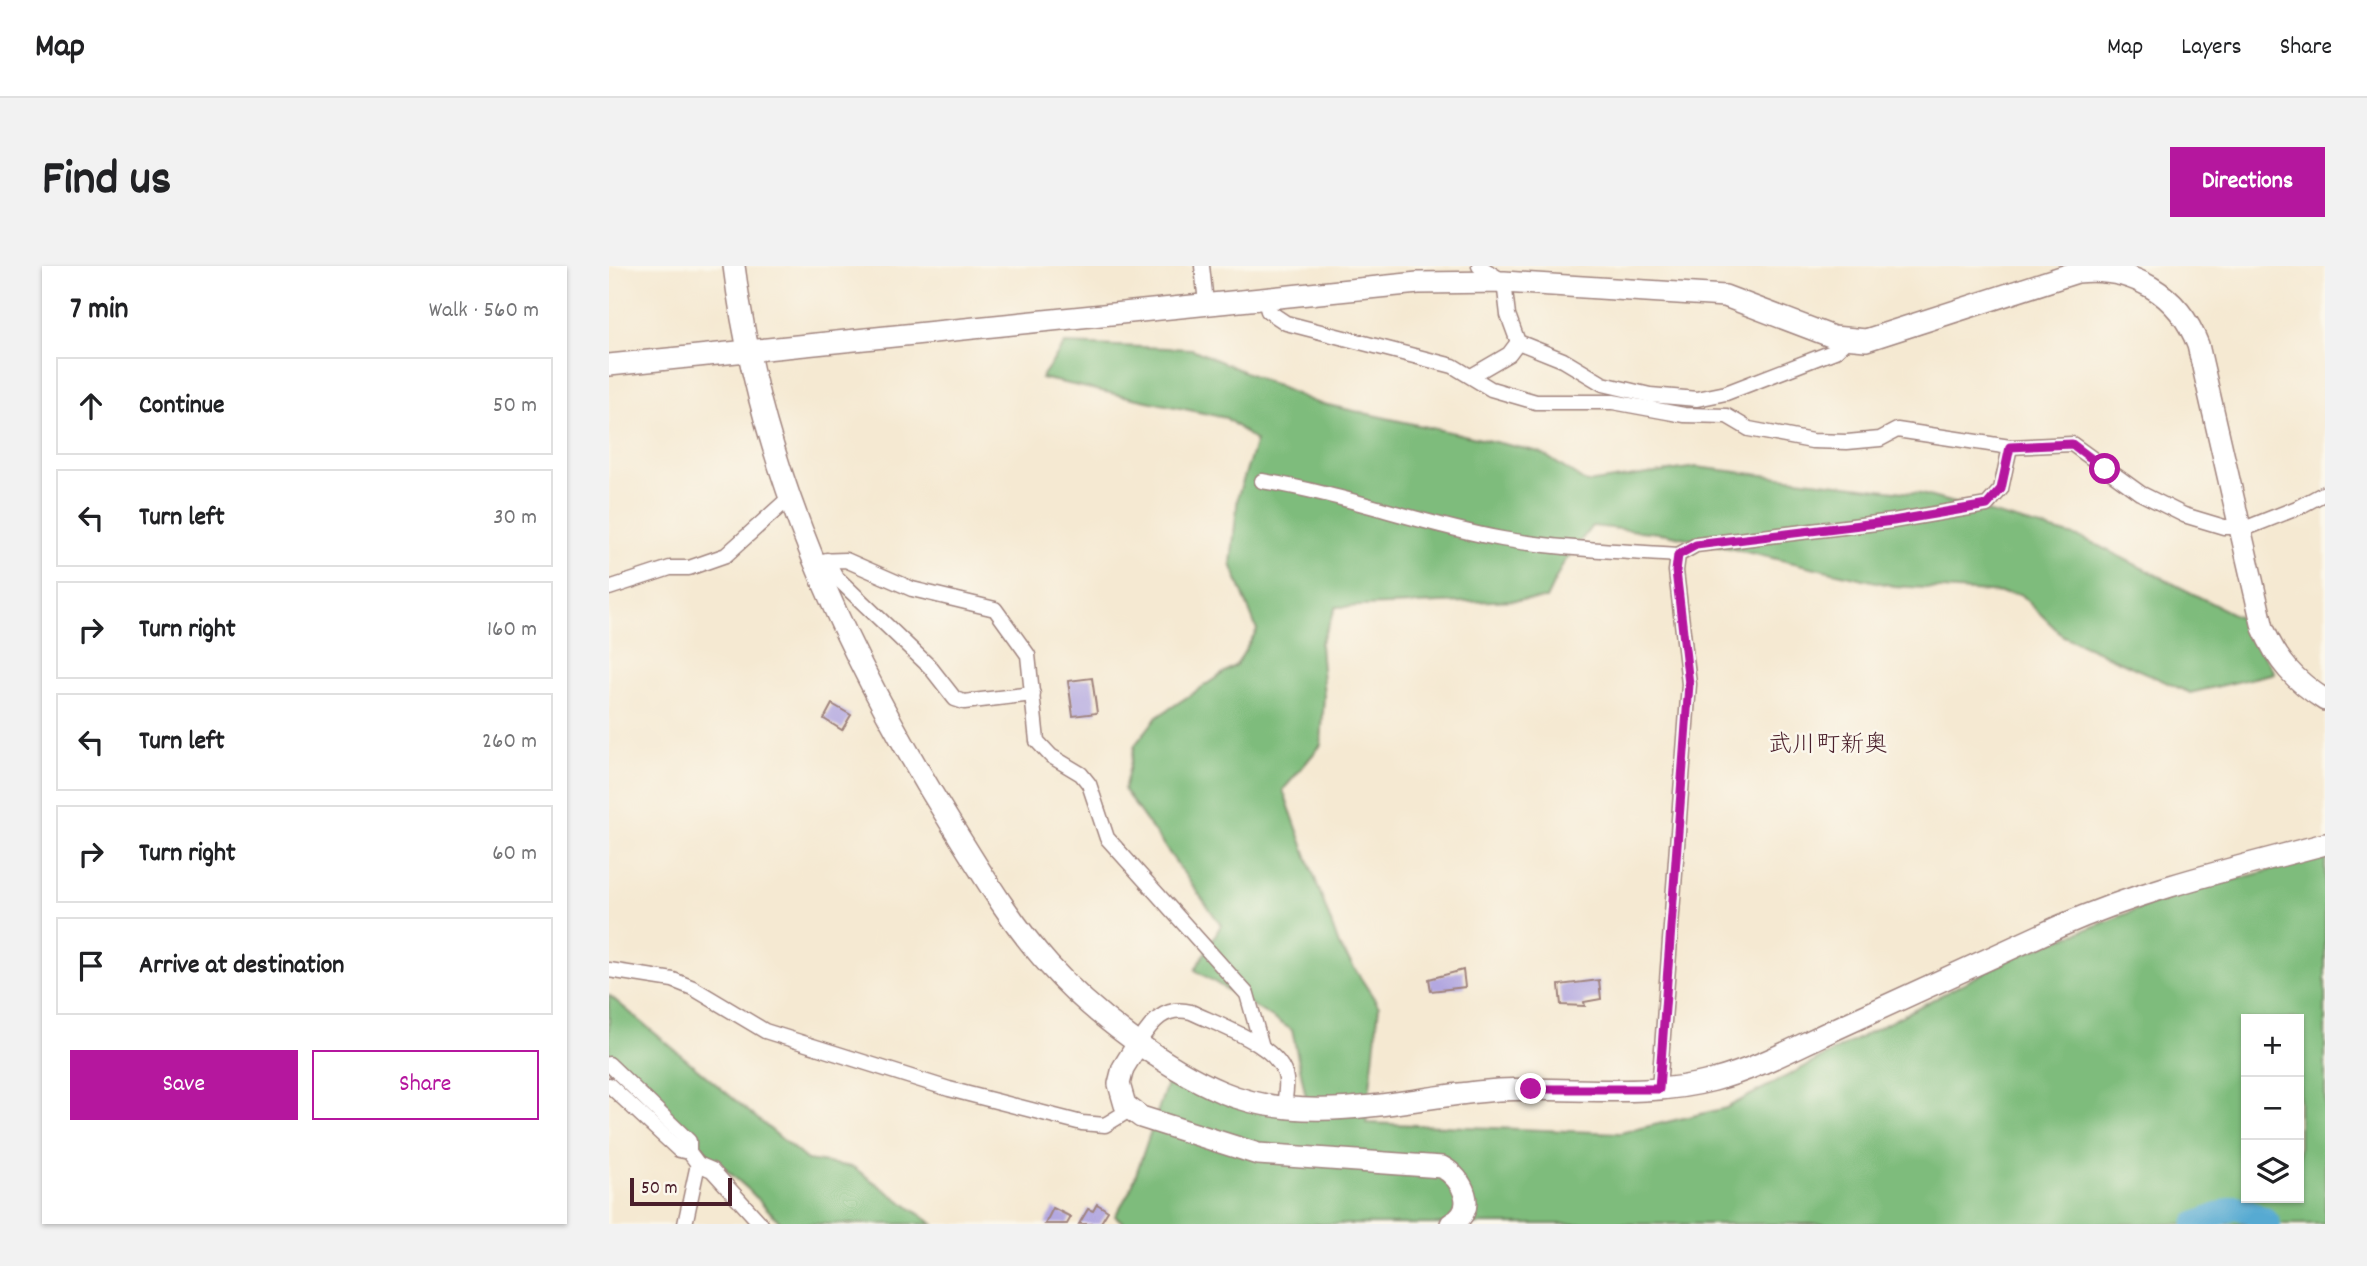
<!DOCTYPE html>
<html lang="en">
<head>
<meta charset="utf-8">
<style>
  :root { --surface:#fff; --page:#f2f2f2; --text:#202124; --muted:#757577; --line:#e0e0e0; --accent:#b5179e }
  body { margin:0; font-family:Dekko,"Klee One",sans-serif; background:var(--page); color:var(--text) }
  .controls { position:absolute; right:21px; bottom:21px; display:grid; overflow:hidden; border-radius:0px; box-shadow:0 2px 5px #0004 }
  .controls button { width:63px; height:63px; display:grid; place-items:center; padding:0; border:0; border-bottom:2px solid var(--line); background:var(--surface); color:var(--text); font:35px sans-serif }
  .scale { position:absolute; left:21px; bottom:18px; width:102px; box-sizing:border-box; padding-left:7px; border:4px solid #4a1f2b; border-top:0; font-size:19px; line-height:24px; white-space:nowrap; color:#4a1f2b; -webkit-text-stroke:5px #fbf7ec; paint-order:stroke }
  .stop { position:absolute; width:21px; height:21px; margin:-16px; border:5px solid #b5179e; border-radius:50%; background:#fff }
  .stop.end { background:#b5179e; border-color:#fff; box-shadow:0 2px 7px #0008 }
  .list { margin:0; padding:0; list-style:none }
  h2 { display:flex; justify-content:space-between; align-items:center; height:91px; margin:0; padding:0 28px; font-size:30px }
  h2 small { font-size:23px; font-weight:400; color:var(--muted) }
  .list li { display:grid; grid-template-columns:46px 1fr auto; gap:21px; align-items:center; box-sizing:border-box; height:98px; margin:0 14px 14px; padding:0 14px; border:2px solid var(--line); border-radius:0px }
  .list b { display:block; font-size:26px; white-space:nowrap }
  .list em { font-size:23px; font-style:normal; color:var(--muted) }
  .actions { display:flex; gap:14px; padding:21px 28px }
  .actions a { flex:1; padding:16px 0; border:2px solid var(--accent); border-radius:0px; text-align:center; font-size:24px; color:var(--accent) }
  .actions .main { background:var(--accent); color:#fff }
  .icon { flex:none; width:38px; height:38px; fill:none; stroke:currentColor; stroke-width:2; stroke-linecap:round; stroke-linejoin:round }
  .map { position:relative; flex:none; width:1716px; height:958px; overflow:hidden; border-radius:0px }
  header { display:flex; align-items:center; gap:42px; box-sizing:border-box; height:98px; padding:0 35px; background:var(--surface); border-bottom:2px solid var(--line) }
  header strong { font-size:33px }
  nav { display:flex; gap:38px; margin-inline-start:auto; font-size:24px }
  .intro { display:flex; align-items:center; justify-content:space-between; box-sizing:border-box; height:168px; padding:0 42px }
  h1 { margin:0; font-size:49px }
  .button { padding:18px 32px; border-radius:0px; background:var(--accent); color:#fff; font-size:24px; font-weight:700 }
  main { display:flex; gap:42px; padding:0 42px }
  aside { flex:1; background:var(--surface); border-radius:0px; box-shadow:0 2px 5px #0004 }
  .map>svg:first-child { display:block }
  .forest { fill:#7ebc7b; stroke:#646e53; stroke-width:2; fill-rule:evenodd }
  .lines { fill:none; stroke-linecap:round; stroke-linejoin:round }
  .river { stroke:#56aad2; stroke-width:24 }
  .building { fill:#b3a8e0 }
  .street-casing { stroke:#a0847e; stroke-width:17 }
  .secondary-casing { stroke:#a0847e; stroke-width:24 }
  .street { stroke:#fff; stroke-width:14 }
  .secondary { stroke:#fff; stroke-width:21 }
  .route { stroke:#b5179e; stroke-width:9 }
  .labels { text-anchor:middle; stroke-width:5; stroke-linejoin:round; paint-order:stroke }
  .quarter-label { font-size:24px; fill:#4a1f2b; stroke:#fbf7ec }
</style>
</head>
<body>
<header>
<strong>Map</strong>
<nav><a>Map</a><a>Layers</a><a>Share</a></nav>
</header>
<div class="intro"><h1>Find us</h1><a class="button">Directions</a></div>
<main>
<aside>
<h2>7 min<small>Walk · 560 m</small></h2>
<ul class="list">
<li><svg class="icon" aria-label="ahead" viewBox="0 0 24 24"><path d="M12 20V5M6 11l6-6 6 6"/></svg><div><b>Continue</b></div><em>50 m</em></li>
<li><svg class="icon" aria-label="left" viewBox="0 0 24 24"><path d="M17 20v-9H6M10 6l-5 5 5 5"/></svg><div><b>Turn left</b></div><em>30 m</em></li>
<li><svg class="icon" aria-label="right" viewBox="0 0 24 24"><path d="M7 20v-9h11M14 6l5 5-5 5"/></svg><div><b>Turn right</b></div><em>160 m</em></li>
<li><svg class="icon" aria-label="left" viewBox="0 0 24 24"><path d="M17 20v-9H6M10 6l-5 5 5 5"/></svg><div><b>Turn left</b></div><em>260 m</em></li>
<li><svg class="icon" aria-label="right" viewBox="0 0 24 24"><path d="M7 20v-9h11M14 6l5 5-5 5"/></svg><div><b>Turn right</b></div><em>60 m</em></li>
<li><svg class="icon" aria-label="arrive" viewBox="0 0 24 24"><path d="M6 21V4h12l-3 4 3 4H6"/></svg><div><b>Arrive at destination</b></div></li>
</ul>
<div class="actions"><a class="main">Save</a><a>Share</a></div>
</aside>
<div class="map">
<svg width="1716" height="958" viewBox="0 0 1716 958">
  <rect width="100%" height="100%" fill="#fbf7ec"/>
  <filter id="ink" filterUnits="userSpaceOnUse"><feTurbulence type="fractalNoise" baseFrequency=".0143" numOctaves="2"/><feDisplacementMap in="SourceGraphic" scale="14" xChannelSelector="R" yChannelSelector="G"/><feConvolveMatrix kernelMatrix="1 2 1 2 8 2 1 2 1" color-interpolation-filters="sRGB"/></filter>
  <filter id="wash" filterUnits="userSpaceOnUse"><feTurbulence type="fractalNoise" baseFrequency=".00686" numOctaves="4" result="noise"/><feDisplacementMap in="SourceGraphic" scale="28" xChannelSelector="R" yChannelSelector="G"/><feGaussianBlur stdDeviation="1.57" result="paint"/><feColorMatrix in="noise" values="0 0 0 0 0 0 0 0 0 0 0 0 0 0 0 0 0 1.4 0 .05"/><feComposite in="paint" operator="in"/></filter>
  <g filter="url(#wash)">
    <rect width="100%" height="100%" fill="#f5e9d2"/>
    <!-- forest -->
    <g class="forest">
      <path d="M 456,78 L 583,83 L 705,136 L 931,186 L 978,217 L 1087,201 L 1312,228 L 1476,273 L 1630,351 L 1666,407 L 1581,427 L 1454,370 L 1411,328 L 1285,320 L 1059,268 L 983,260 L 954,298 L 937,333 L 727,341 L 711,378 L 715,430 L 712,479 L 674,524 L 730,679 L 770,740 L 757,857 L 1011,867 L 1117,842 L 1401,693 L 1563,630 L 1716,590 L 1716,958 L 516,958 L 506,950 L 522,923 L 560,812 C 609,840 635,843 691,848 L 697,831 L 683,764 L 586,704 L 612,659 L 515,524 L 526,479 L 548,451 L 628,398 L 648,364 L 622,298 L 629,230 L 647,175 L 617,152 L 432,112 ZM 1637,753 L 1690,753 L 1690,932 L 1637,932 Z"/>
      <path d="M 0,729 L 198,894 L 244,901 L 324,958 L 173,958 L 139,923 L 0,801 Z"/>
    </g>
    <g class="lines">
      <!-- river -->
      <path class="river" d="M 1586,958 L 1628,941 L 1656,953 L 1660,958"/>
    </g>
    <g id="blocks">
      <!-- building -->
      <g class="building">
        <path d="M 483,412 L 488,447 L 464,450 L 459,415 Z"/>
        <path d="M 223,438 L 242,449 L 233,464 L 215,453 Z"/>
        <path d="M 854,704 L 856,721 L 822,725 L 820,713 Z"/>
        <path d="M 990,714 L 992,733 L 975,736 L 976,740 L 952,739 L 950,719 Z"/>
        <path d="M 488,938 L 499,945 L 491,958 L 470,958 L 479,943 L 484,945 Z"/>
        <path d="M 444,942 L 462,951 L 458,958 L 436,958 Z"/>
      </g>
    </g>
  </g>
  <g filter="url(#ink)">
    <use href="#blocks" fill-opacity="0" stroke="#a0847e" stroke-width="2"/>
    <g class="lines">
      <defs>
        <g id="street">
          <path d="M 593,0 L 597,37"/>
          <path d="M 870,0 L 895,16 L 899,49 L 909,76 L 954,94 L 994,118 L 1041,129 L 1088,133 L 1117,127 L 1226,85 L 1237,75"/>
          <path d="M 655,31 L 659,45 L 677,57 L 844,100 L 882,123 L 927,136 L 1004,136 L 1075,149 L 1118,150 L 1140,163 L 1203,175 L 1238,176 L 1271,173 L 1288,164 L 1401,181 L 1463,178 L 1531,227 L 1575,249 L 1615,261 L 1640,261 L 1688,242 L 1716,227"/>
          <path d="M 864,109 L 900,88 L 909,76"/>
          <path d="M 653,215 C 734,228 812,258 893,273 C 951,283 1011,285 1069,289"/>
          <path d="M 218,294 L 227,311 L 321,401 L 346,433 L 355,436 L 424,428"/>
          <path d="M 206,295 L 237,294 L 303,323 L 386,343 L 419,389 L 428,475 L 442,490 L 472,508 L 480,518 L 498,572 L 638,728 L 653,781"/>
          <path d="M 0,322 L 61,302 L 80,302 L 117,289 L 180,232"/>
          <path d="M 0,704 L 64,714 L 84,722 L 156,765 L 340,823 L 473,857 L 496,859 L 522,843"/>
          <path d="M 530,776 C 543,756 556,739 582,746 C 609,759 673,780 677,813 C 678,822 676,832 675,840"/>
          <path d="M 0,798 L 80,875 L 80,886"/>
          <path d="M 0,819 L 70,884 L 80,886 L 89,898 L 103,904 L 152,958"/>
          <path d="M 1050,823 L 1080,418 L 1067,305 L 1069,289 L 1087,279 L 1284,255 L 1378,239 L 1392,223 L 1401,181"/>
          <path d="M 76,958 L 89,898"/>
        </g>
        <g id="secondary">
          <path d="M 125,0 C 150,200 236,388 342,558 C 372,606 402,657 440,699 C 483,747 554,801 613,826 C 702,863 799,830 890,824 C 962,820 1034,833 1105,814 C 1150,802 1191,779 1233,760 C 1305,727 1377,694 1449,661 C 1535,623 1626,602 1716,578"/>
          <path d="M 0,99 L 809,17 L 895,16 L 1116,30 L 1224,71 L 1257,74 L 1468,6 C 1523,0 1570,28 1589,79 L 1654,362 C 1668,395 1686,415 1716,434"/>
          <path d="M 530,776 L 514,802 L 510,818 L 516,839 L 532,851 L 649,888 L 833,901 C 854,912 870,944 842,958"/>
        </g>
      </defs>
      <!-- street casing -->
      <use href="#street" class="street-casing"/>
      <!-- secondary casing -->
      <use href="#secondary" class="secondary-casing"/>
      <!-- street -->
      <use href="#street" class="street"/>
      <!-- secondary -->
      <use href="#secondary" class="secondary"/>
    </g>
  </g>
  <g class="lines" filter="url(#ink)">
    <!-- route -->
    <path class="route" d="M 922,823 L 1050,823 L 1080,418 L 1067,305 L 1069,289 L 1087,279 L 1284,255 L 1378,239 L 1392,223 L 1401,181 L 1463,178 L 1496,203"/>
  </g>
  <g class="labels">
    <!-- quarter labels -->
    <g class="quarter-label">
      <text x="1219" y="485">武川町新奥</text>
    </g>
  </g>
</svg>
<div class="controls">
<button>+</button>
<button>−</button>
<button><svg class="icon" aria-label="layers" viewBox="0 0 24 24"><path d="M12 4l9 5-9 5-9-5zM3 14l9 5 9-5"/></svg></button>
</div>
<div class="scale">50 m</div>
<div class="stop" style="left:1496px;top:203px"></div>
<div class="stop end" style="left:922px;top:823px"></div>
</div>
</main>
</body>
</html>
